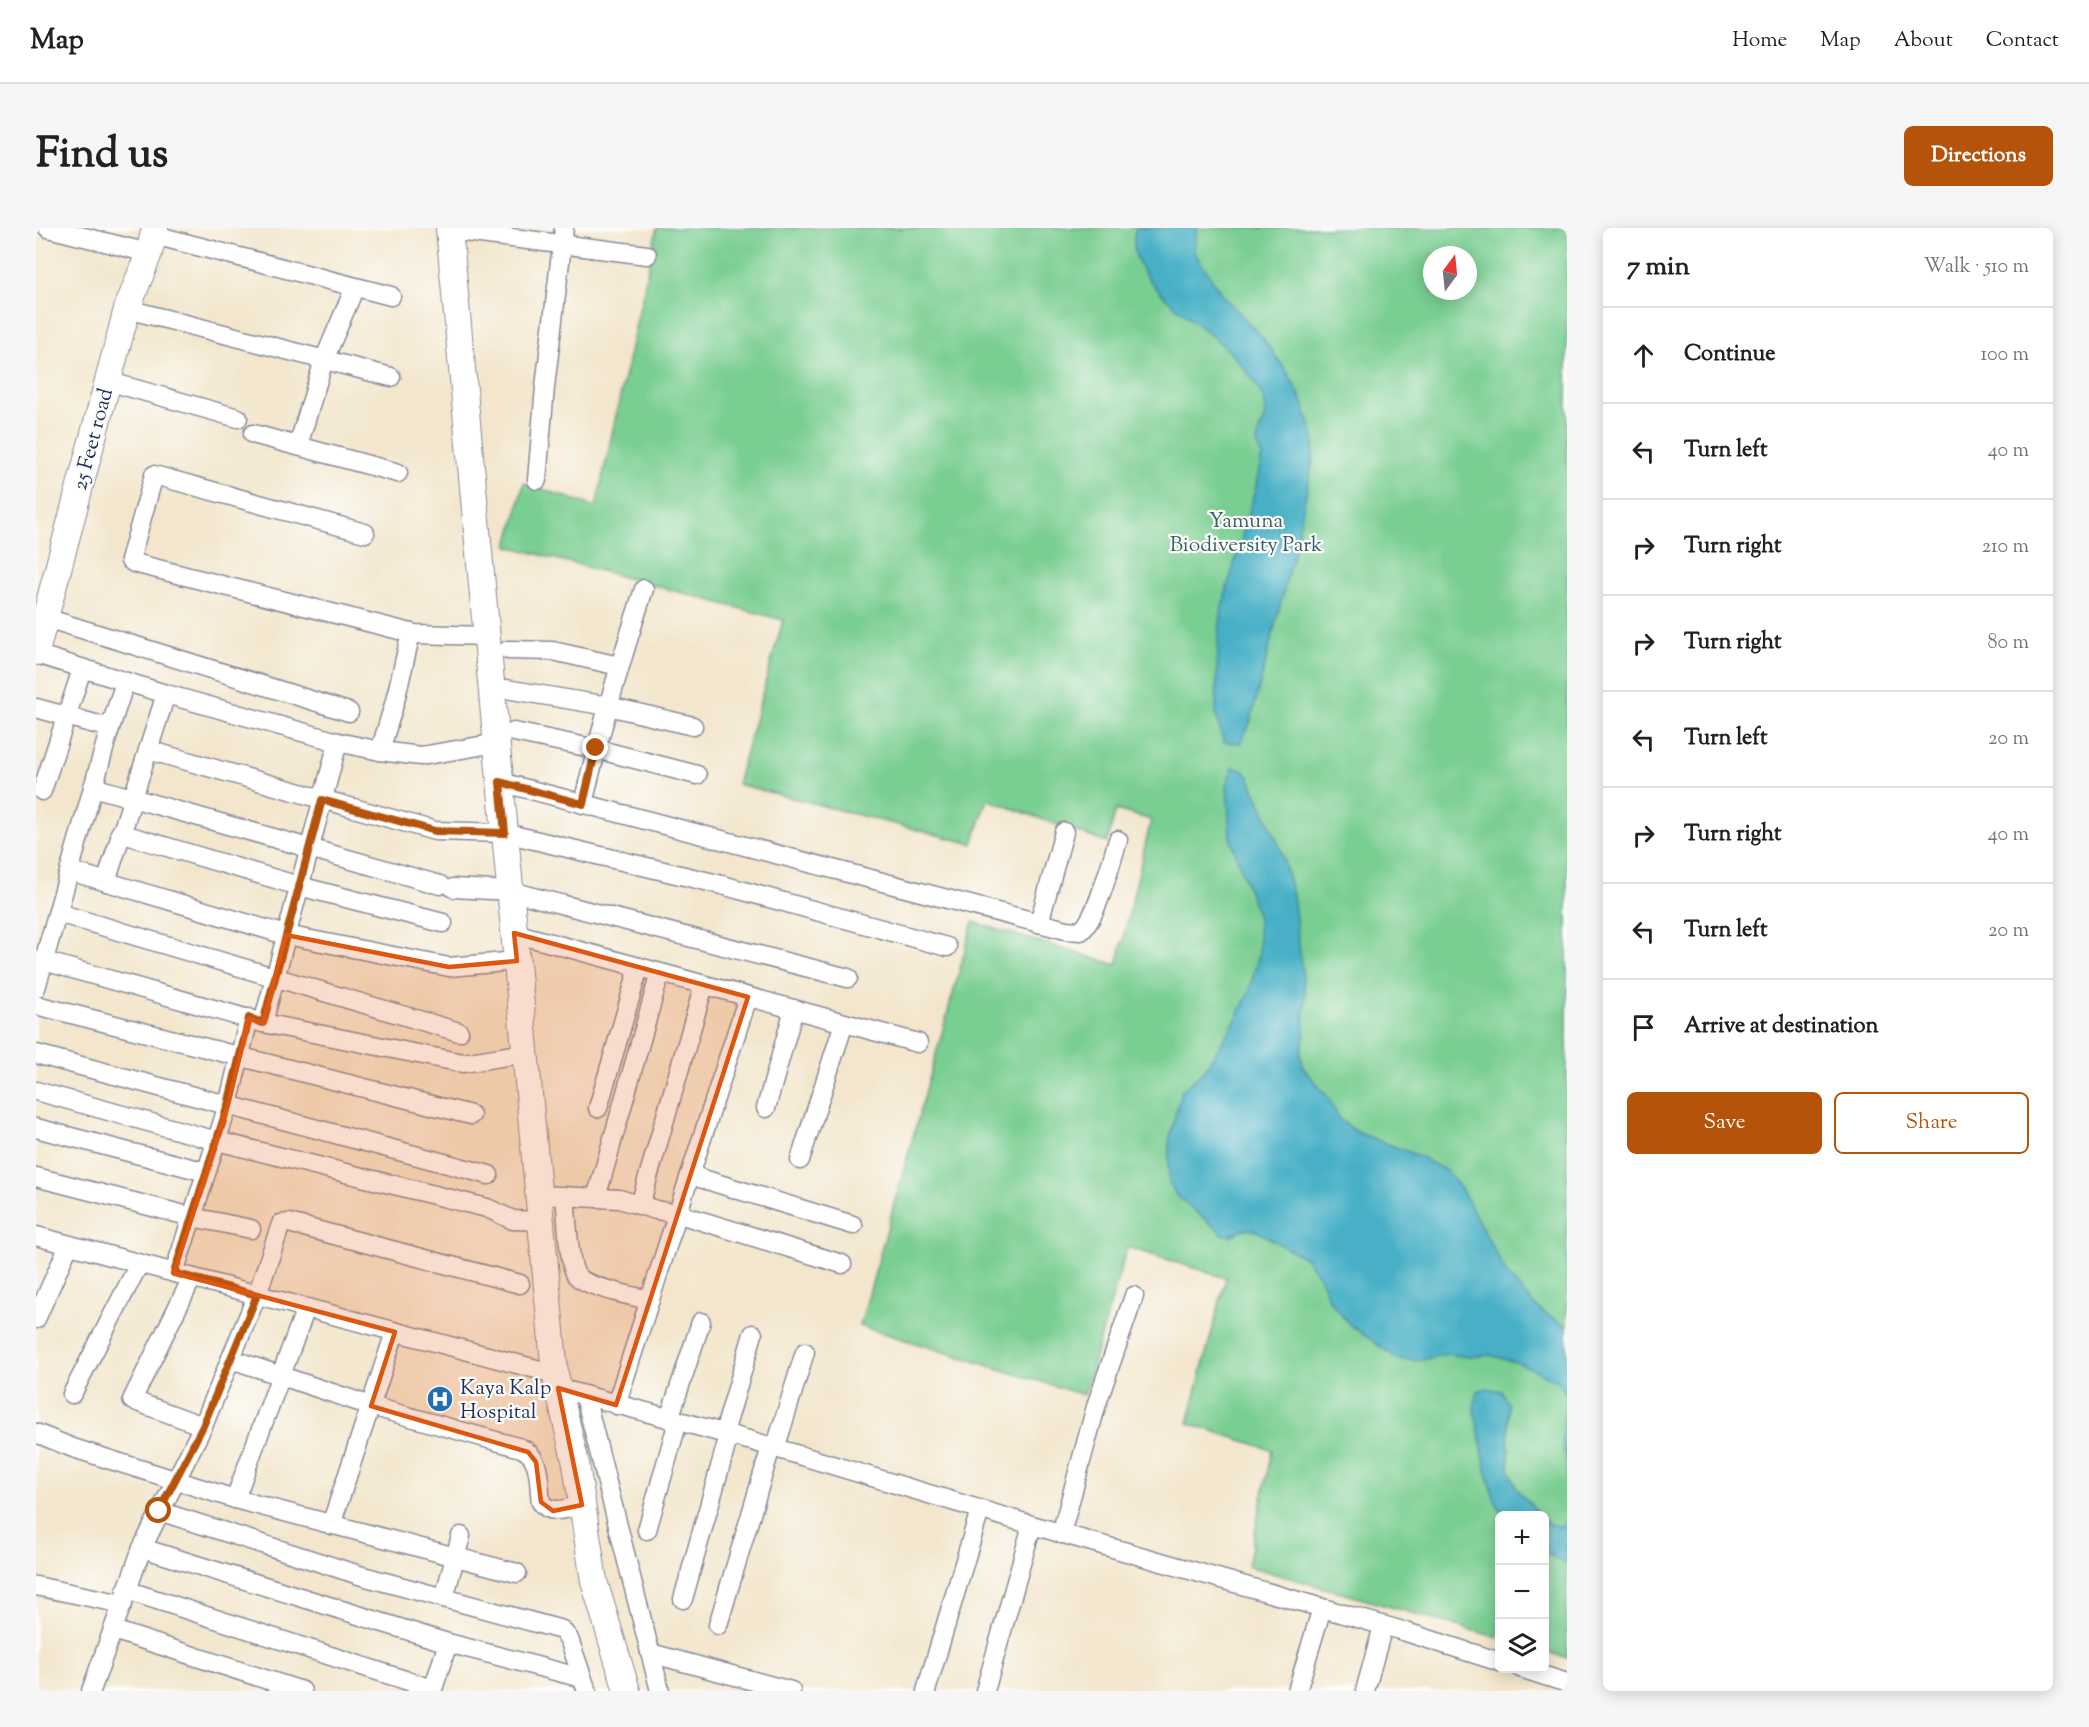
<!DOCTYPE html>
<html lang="en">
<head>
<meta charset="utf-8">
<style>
  :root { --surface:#fff; --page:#f6f6f6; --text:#202124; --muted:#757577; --line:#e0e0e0; --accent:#b45309 }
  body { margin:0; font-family:"Sorts Mill Goudy",serif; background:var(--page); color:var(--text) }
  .controls { position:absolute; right:18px; bottom:18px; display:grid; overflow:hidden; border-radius:9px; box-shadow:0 3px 15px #0003 }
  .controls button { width:54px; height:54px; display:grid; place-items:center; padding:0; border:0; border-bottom:2px solid var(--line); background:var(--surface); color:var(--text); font:30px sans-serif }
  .compass { position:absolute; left:1387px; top:18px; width:54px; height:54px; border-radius:50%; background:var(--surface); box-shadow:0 3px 15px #0003; rotate:15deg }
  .stop { position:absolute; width:18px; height:18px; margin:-14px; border:4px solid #b45309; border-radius:50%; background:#fff }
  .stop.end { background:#b45309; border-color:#fff; box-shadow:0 2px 6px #0008 }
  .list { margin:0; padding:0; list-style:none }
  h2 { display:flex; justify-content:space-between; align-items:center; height:78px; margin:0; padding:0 24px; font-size:26px }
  h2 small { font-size:20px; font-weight:400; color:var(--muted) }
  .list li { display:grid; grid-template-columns:39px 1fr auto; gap:18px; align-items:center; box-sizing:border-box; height:96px; padding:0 24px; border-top:2px solid var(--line) }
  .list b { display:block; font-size:22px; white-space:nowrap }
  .list em { font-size:20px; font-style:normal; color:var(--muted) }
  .actions { display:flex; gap:12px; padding:18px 24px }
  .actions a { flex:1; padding:14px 0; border:2px solid var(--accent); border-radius:9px; text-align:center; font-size:21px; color:var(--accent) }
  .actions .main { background:var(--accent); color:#fff }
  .icon { flex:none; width:33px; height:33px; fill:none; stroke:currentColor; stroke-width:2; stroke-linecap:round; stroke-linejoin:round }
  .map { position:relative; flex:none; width:1531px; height:1463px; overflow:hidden; border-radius:9px }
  header { display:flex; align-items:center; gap:36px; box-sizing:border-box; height:84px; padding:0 30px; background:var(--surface); border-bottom:2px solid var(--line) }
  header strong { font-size:28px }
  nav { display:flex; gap:33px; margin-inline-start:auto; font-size:21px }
  .intro { display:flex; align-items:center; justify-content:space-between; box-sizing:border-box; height:144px; padding:0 36px }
  h1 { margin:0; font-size:42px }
  .button { padding:15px 27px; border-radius:9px; background:var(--accent); color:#fff; font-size:21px; font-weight:700 }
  main { display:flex; gap:36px; padding:0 36px }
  aside { flex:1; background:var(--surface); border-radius:9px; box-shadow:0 3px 15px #0003 }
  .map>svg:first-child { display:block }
  .green { fill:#79ce92; stroke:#4a7e78; stroke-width:1.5; fill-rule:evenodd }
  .water { fill:#47b0c6; stroke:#317092; stroke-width:1.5 }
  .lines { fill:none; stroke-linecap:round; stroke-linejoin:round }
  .street-casing { stroke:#878a96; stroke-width:21 }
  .secondary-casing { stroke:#878a96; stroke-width:28 }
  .street { stroke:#fff; stroke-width:18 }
  .secondary { stroke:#fff; stroke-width:26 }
  .route { stroke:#b45309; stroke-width:8 }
  .marked { fill:#de5710; fill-opacity:0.2; stroke:#de5710; stroke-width:4.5; stroke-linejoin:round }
  .labels { text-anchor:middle; stroke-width:4.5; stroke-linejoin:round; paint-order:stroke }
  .street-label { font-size:21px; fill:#1b2f5e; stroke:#fdfcf7 }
  .park-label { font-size:21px; fill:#375f6e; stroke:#fdfcf7 }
  .poi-label { font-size:21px; fill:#1b2f5e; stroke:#fdfcf7; text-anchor:start }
</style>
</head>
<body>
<header>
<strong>Map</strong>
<nav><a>Home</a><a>Map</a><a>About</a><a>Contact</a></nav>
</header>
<div class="intro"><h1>Find us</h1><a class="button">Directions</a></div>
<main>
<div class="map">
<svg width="1531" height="1463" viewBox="0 0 1531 1463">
  <rect width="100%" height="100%" fill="#fdfcf7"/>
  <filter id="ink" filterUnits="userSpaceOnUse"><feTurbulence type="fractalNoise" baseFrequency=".0167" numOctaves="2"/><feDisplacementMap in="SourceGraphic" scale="12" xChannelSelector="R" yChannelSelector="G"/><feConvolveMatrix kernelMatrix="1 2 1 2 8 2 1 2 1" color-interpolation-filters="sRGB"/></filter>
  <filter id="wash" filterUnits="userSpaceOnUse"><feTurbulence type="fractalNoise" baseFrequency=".008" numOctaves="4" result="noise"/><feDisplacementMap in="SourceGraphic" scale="24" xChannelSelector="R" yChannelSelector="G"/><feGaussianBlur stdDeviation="1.35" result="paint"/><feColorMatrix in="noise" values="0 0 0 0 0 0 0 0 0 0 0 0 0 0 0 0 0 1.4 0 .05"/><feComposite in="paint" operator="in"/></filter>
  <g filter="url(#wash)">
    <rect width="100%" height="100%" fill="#f3e6cd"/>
    <!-- green -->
    <path class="green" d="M 621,0 L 1531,0 L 1531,1430 L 1509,1423 L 1508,1288 L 1464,1288 L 1463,1410 L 1212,1338 L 1236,1222 L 1152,1195 L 1190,1050 L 1091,1019 L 1048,1167 L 824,1098 L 937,694 L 1081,737 L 1115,592 L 1080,582 L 1071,615 L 951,571 L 937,616 L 701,556 L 747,392 L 472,318 L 488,255 L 560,279 ZM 1396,27 L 1432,27 L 1432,63 L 1396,63 Z"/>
    <!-- water -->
    <g class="water">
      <path d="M 1100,0 L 1161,0 L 1158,24 L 1186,67 L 1226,109 L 1251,144 L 1265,169 L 1278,209 L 1277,232 L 1260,315 L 1214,495 L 1204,515 L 1188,514 L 1180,488 L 1182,411 L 1186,379 L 1219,263 L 1226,228 C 1215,209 1226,203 1229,185 C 1233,167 1207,139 1196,126 C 1167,94 1083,52 1100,0 Z"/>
      <path d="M 1197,539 L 1207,542 L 1213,549 L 1245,622 L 1257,667 L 1269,766 L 1268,810 L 1264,825 L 1268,841 L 1291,868 L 1304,892 L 1323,905 L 1385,929 L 1412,944 L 1427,964 L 1471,1046 L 1501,1080 L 1531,1099 L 1531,1167 L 1522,1153 L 1483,1135 L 1454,1127 L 1433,1129 L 1410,1126 L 1382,1133 L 1362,1131 L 1314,1097 L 1294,1073 L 1284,1050 L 1271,1031 L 1219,1002 L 1207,1001 L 1194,1008 L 1187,1006 L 1140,967 L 1133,955 L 1133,914 L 1145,863 L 1168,843 L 1200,792 L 1213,764 L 1223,726 L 1222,689 L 1194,609 L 1191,554 Z"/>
      <path d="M 1451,1160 L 1465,1163 L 1472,1176 L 1473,1241 L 1481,1261 L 1504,1287 L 1467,1287 L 1459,1273 L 1451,1245 L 1438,1179 L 1442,1163 Z"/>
      <path d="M 1531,1173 L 1531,1237 L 1526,1211 Z"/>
      <path d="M 1509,1292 L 1511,1295 L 1525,1299 L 1531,1293 L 1531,1337 L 1509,1324 Z"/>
    </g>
  </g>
  <g filter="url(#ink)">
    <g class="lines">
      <defs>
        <g id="street">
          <path d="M 12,0 L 113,25"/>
          <path d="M 413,2 L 611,27"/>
          <path d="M 118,7 L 355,68"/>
          <path d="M 91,81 L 355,149"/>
          <path d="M 71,153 L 202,190"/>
          <path d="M 217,206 L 362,245"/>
          <path d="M 262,218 L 288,132 L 319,59"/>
          <path d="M 501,252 L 509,159 L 528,0"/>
          <path d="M 329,305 L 118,247 L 94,332 L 98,335 L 379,406 L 451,408"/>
          <path d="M 10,390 L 313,484"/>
          <path d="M 472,422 L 517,423 L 583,438"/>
          <path d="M 0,426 L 130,466 L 302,514 L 344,523 L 385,528 L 461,515"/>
          <path d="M 470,461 L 572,478 L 657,498"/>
          <path d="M 0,480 L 74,500 L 89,454"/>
          <path d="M 478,504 L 560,521 L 661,547"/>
          <path d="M 112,522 L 399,603 L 469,605 L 686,657 L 911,719"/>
          <path d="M 344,523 L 359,473 L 375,405"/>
          <path d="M 464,554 L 1030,702 L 1045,703 C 1061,690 1075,634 1082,612"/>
          <path d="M 57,559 L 404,657"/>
          <path d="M 6,563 L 46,441"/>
          <path d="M 547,576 C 564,503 585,432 608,361"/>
          <path d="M 84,605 L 263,658 L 407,695"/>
          <path d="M 34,643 L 250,707 L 413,739 L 481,733"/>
          <path d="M 70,654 L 130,466"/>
          <path d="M 417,660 L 474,663 L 812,750"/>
          <path d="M 22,685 L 423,804"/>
          <path d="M 1003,695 L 1028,604"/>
          <path d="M 478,705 L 882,815"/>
          <path d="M 8,733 L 227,795 L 427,835 L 490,825"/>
          <path d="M 0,760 L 74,500"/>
          <path d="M 0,777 L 435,887"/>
          <path d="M 227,795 L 302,514"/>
          <path d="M 0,826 L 453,947"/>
          <path d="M 0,863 L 181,913 L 451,980 L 477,992 L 505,993"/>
          <path d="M 562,880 L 603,739"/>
          <path d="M 730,880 L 758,781"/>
          <path d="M 0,900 L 170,944"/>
          <path d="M 764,932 L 808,795"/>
          <path d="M 654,947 L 712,769"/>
          <path d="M 0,949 L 156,989 L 215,1001"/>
          <path d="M 503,967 L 583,971 L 620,982 L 643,986 L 806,1036"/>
          <path d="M 529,968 C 531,985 532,1034 540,1047 C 547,1058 600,1069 614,1072"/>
          <path d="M 560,970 L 624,745"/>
          <path d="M 604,977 L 668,757"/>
          <path d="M 0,1008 L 519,1146"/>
          <path d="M 138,1045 L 192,877 L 213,790"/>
          <path d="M 156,1050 L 96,1172 L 167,1198"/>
          <path d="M 0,1091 L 33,1017"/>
          <path d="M 195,1131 L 335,1178 L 485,1220 C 506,1229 502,1254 505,1274 C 514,1288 532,1280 546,1277"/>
          <path d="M 522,1160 L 716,1213 L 996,1297 L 1367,1403 L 1464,1434"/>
          <path d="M 36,1166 L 103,1036"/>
          <path d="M 549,1168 L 624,1463"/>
          <path d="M 580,1177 L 654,947 L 817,997"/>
          <path d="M 633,1191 L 665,1094"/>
          <path d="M 0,1205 L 37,1220 L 199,1271 L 481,1345"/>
          <path d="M 688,1205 L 717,1106"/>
          <path d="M 739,1221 L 769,1124"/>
          <path d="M 199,1271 L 270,1080"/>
          <path d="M 123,1283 L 323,1347 L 526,1402 L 533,1411 L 551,1463"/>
          <path d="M 295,1297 L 359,1104"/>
          <path d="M 611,1302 L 642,1193"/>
          <path d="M 1025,1306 L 1061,1175 L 1098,1068"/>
          <path d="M 106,1320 L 412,1415 L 546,1450"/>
          <path d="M 0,1358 L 87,1376"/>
          <path d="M 90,1362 L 397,1461 L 412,1415"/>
          <path d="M 408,1370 L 425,1308"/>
          <path d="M 647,1371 L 693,1207"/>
          <path d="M 682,1397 L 735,1219"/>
          <path d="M 77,1402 L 266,1463"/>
          <path d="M 614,1425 L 755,1463"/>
          <path d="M 1484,1440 L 1531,1455"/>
          <path d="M 55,1463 L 106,1320 L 167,1198 L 221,1067 L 245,996 L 253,995 L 484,1056"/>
          <path d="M 890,1463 L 944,1282"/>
          <path d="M 949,1463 L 996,1297"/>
          <path d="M 1261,1463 L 1286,1380"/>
          <path d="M 1329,1463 L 1347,1398"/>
        </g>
        <g id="secondary">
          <path d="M 413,0 L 519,1146 L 540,1236 L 558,1353 L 591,1463"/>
          <path d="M 0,424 L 91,81 L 113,25 L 119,0"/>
        </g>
      </defs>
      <!-- street casing -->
      <use href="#street" class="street-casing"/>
      <!-- secondary casing -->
      <use href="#secondary" class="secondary-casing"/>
      <!-- street -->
      <use href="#street" class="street"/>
      <!-- secondary -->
      <use href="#secondary" class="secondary"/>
    </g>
  </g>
  <g class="lines" filter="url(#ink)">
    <!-- route -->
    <path class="route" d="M 123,1283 L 167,1198 L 221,1067 L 138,1045 L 192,877 L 213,790 L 227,795 L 286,572 L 399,603 L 469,605 L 464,554 L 547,576 L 560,520"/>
  </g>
  <!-- marked area -->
  <path class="marked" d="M 478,705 L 712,769 L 580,1177 L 522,1160 L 546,1277 L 517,1283 L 505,1274 L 500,1234 L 492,1224 L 335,1178 L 359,1104 L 138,1045 L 192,877 L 213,790 L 227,795 L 250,707 L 413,739 L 481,733 Z"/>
  <!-- icons -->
  <defs>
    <symbol id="hospital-disc" viewBox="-11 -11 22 22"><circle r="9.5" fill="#1f6fb2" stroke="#fdfcf7"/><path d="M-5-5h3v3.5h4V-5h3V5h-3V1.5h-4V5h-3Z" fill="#fff"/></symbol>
  </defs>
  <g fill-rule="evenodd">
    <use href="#hospital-disc" x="389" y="1156" width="30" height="30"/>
  </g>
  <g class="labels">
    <!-- street labels -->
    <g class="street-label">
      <text transform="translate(56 211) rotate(-75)" y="7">25 Feet road</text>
    </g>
    <!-- park labels -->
    <g class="park-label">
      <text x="1210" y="299">Yamuna<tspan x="1210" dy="24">Biodiversity Park</tspan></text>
    </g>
    <!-- poi labels -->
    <g class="poi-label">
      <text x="424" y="1166">Kaya Kalp<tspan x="424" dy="24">Hospital</tspan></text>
    </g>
  </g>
</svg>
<div class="controls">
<button>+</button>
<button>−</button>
<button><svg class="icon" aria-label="layers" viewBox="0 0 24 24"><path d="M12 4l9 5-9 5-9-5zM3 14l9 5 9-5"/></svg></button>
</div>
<svg class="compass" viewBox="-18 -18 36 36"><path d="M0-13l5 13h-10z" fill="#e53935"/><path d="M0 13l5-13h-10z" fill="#757577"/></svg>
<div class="stop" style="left:123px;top:1283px"></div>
<div class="stop end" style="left:560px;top:520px"></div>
</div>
<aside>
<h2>7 min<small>Walk · 510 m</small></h2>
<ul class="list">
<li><svg class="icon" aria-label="ahead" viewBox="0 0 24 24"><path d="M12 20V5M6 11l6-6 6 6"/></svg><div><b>Continue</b></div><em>100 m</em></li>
<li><svg class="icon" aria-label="left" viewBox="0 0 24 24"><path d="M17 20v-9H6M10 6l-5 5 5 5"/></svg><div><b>Turn left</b></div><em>40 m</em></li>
<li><svg class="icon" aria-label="right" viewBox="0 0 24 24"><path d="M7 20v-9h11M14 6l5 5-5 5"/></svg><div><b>Turn right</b></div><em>210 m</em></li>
<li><svg class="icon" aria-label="right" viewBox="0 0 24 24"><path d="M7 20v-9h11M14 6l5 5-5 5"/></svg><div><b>Turn right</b></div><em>80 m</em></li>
<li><svg class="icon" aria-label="left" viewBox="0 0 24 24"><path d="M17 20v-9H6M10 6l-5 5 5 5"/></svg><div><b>Turn left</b></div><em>20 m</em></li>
<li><svg class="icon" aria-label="right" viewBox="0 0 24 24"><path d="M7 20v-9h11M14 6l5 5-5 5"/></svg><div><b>Turn right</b></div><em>40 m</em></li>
<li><svg class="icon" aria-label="left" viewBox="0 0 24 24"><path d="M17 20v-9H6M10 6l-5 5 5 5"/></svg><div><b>Turn left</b></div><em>20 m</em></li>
<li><svg class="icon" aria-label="arrive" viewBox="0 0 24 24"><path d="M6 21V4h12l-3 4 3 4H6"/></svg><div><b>Arrive at destination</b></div></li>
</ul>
<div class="actions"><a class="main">Save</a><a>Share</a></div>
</aside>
</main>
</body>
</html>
